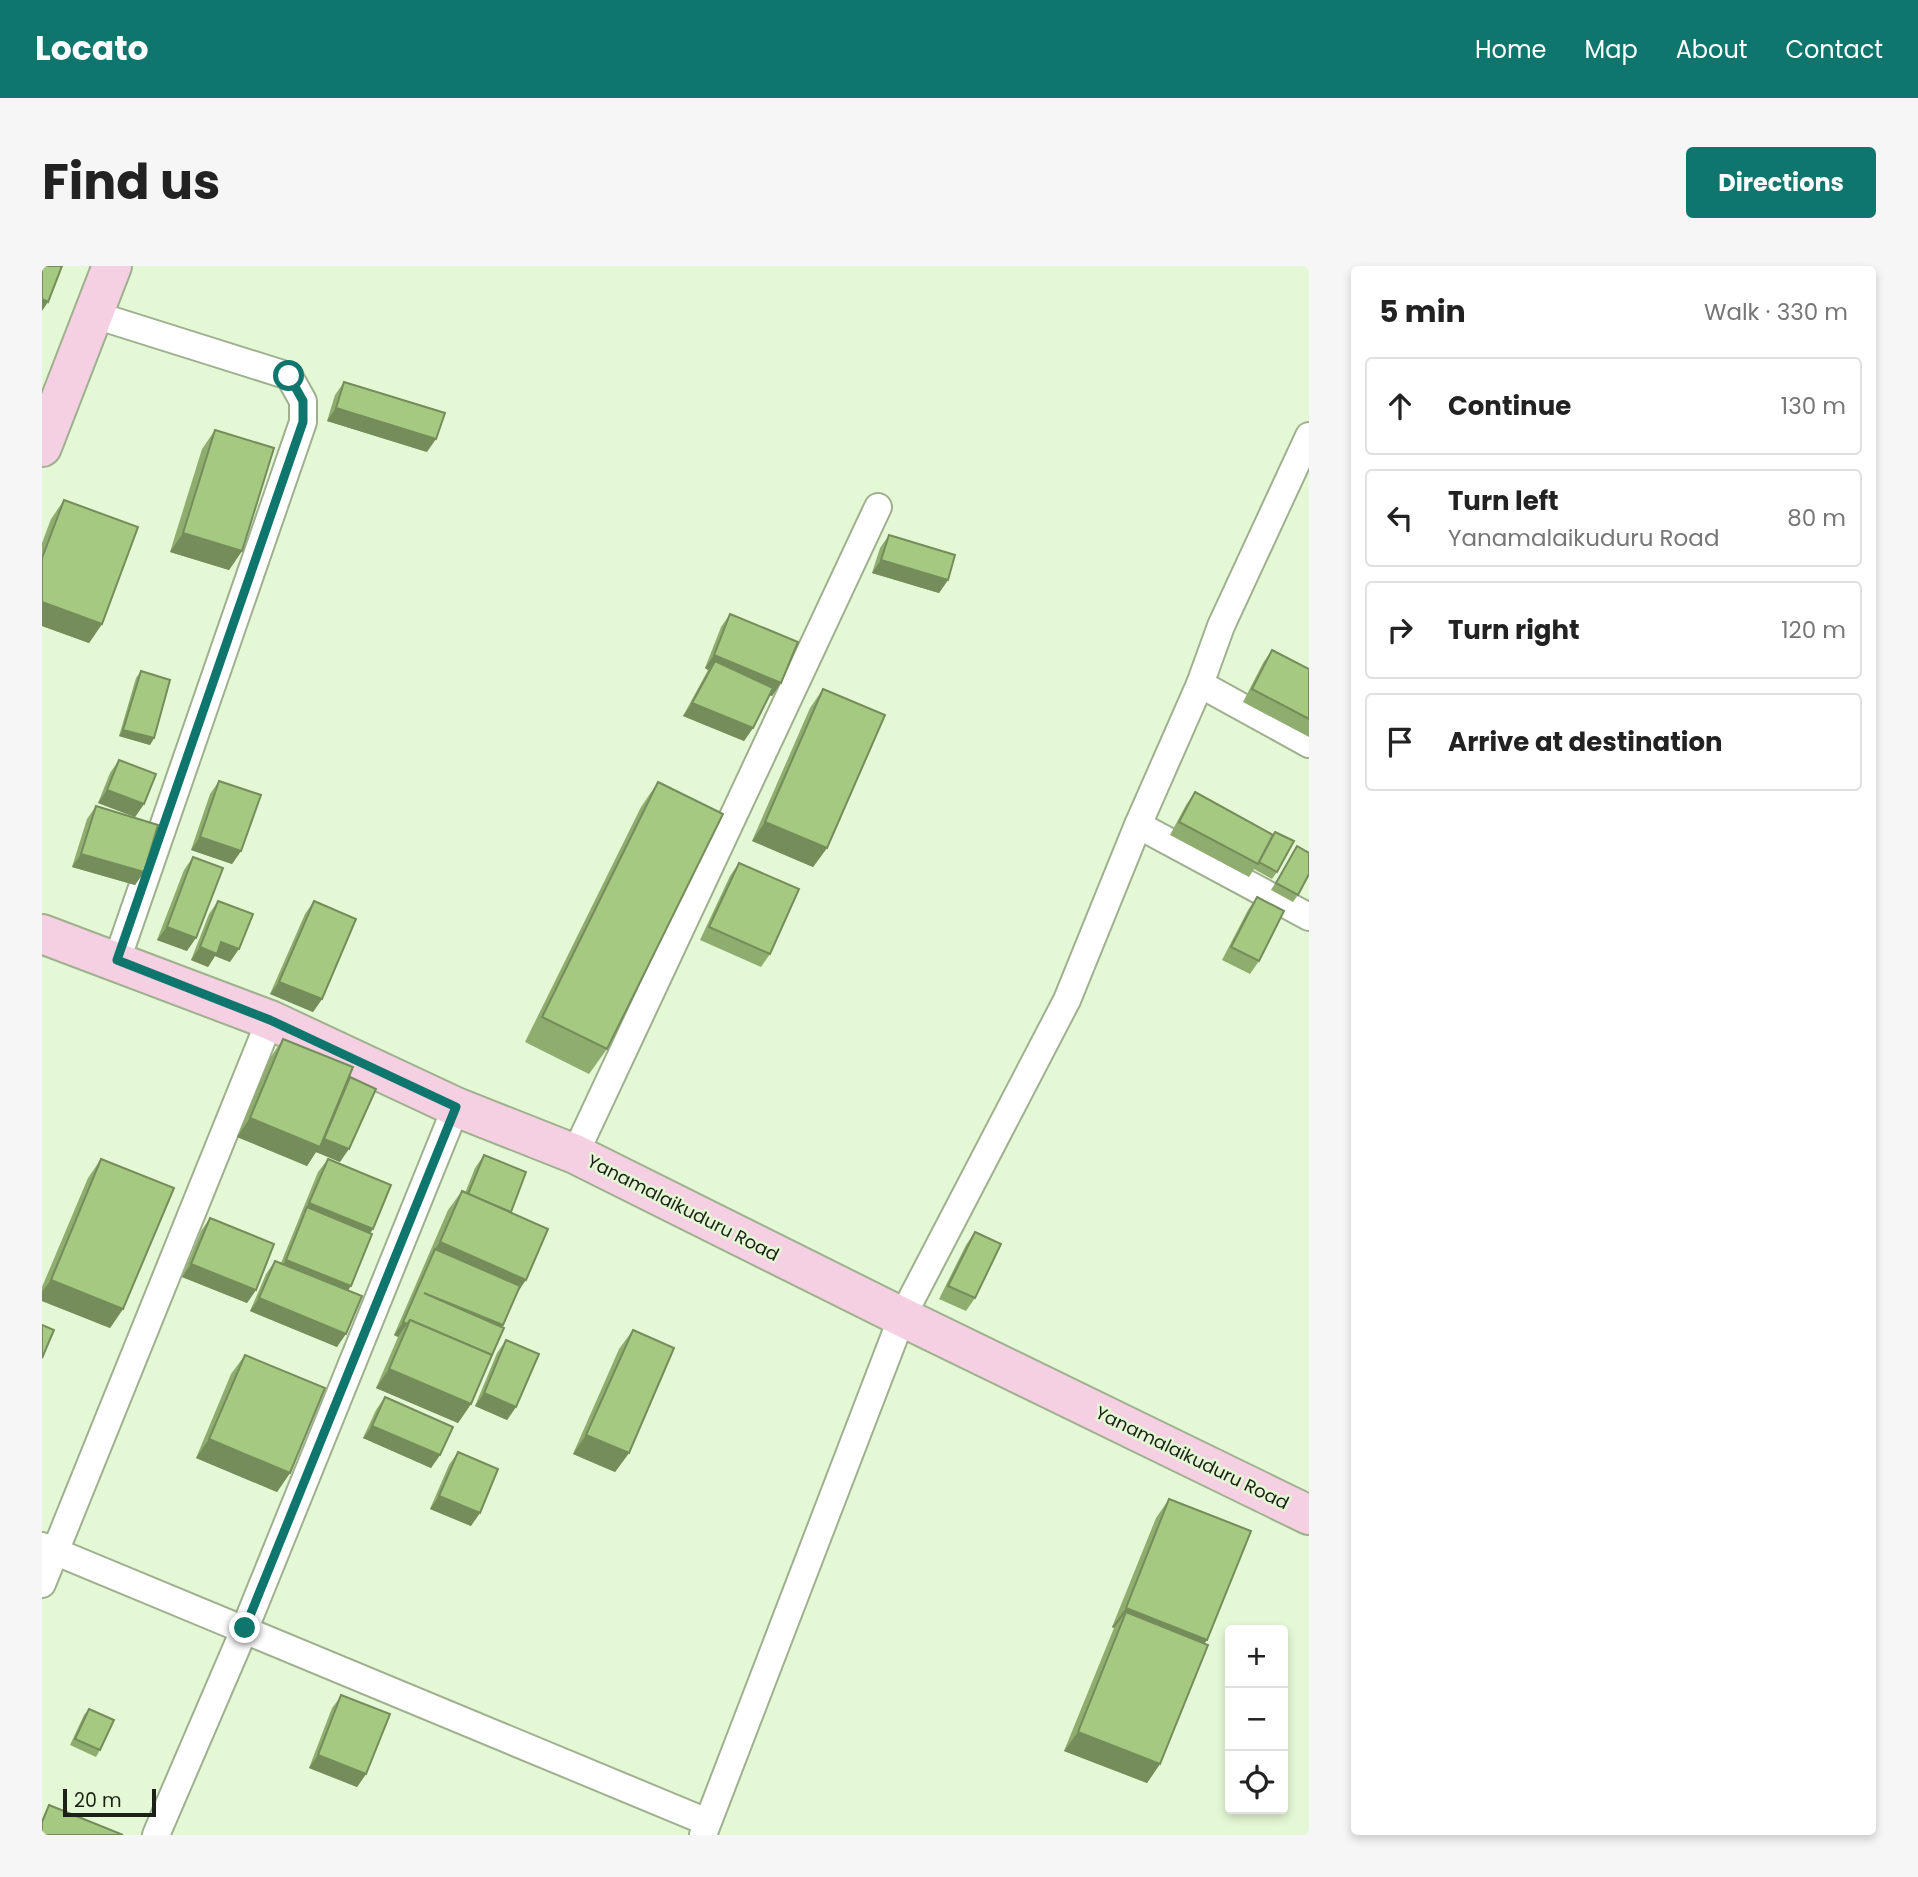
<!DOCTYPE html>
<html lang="en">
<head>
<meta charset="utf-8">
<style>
  :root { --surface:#fff; --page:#f6f6f6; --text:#222; --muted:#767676; --line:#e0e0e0; --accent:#0f766e }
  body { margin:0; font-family:Poppins,sans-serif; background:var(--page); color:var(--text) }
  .controls { position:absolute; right:21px; bottom:21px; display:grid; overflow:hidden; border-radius:7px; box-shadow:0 4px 10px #0003 }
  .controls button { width:63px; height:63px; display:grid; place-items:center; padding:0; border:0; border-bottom:2px solid var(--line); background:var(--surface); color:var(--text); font:35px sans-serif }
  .scale { position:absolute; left:21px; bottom:18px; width:93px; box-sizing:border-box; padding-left:7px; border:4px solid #1b2215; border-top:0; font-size:19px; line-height:24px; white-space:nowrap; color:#1b2215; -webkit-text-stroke:5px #e5f8d5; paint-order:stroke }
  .stop { position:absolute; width:21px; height:21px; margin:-16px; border:5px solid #0f766e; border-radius:50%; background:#fff }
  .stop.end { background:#0f766e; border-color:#fff; box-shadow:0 2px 7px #0008 }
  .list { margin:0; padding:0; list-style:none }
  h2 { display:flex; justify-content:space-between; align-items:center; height:91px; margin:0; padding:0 28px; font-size:30px }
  h2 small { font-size:23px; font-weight:400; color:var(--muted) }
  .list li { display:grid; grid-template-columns:46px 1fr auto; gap:21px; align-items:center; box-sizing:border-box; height:98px; margin:0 14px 14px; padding:0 14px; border:2px solid var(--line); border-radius:7px }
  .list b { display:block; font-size:26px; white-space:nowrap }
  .list p { margin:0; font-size:23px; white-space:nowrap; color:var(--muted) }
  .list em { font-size:23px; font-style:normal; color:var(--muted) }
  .icon { flex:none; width:38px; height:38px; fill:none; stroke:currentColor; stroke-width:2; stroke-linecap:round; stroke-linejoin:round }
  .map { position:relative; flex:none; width:1267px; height:1569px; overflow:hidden; border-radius:7px }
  header { display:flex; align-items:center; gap:42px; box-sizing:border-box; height:98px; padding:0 35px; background:var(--accent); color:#fff }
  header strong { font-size:33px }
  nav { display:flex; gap:38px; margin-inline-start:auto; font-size:24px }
  .intro { display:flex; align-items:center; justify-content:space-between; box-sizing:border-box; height:168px; padding:0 42px }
  h1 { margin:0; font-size:49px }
  .button { padding:18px 32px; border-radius:7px; background:var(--accent); color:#fff; font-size:24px; font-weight:700 }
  main { display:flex; gap:42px; padding:0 42px }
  aside { flex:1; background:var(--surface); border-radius:7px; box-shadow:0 4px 10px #0003 }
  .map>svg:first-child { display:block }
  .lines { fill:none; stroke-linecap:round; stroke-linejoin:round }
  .street-casing { stroke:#9fb08f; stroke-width:30 }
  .secondary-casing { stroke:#9fb08f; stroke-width:42 }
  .street { stroke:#fff; stroke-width:26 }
  .secondary { stroke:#f4d0e2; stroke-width:38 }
  .wall { fill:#8ead6f }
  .shaded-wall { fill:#748d5a }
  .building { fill:#a5c981; stroke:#748d5a; stroke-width:2 }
  .route { stroke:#0f766e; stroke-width:9 }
  .labels { text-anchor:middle; stroke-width:5; stroke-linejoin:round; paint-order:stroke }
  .street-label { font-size:18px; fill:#1b2215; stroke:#e5f8d5 }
</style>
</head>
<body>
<header>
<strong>Locato</strong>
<nav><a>Home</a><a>Map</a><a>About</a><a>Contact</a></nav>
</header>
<div class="intro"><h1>Find us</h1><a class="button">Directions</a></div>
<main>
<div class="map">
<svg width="1267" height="1569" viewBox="0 0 1267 1569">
  <rect width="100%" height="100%" fill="#e5f8d5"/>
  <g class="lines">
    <defs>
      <g id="street">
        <path d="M 53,49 L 247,110 L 261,135 L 261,156 L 75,694"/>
        <path d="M 1158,418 L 1267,478"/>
        <path d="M 1096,559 L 1267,651"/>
        <path d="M 533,888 L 836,241"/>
        <path d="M 0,1280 L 665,1556"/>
        <path d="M 0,1318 L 228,754"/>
        <path d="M 114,1569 L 203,1362 L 414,841"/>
        <path d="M 661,1569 L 860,1051 L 1025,734 L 1096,559 L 1158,418 L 1179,360 L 1267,170"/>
      </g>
      <g id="secondary">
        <path d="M 0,181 L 70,0"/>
        <path d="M 0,668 L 228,754 L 414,841 L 533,888 L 860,1051 L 1267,1249"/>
      </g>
    </defs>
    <!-- street casing -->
    <use href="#street" class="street-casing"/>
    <!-- secondary casing -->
    <use href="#secondary" class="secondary-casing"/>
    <!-- street -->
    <use href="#street" class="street"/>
    <!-- secondary -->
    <use href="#secondary" class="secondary"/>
  </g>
  <!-- wall -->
  <g class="wall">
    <path d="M 302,116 L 385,186 L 285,155 L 293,129 Z"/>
    <path d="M 173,164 L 200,285 L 187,304 L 128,286 L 160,183 Z"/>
    <path d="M 22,234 L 60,358 L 47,377 L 0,360 L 0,277 L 9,253 Z"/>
    <path d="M 847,269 L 906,314 L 897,327 L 830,307 L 838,282 Z"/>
    <path d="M 688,348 L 739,417 L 730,430 L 727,429 L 711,462 L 702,475 L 641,450 L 666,404 L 663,402 L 679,361 Z"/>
    <path d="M 1230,384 L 1267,403 L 1267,471 L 1201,436 L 1221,397 Z"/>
    <path d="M 99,405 L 112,472 L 108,479 L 77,470 L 94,412 Z"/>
    <path d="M 781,423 L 785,582 L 771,601 L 710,575 L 768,442 Z"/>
    <path d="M 77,494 L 102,538 L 93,551 L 56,537 L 68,507 Z"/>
    <path d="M 177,515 L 199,585 L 190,598 L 149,584 L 168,528 Z"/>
    <path d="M 616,516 L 565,783 L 547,808 L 483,776 L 599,541 Z"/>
    <path d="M 1153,526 L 1231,569 L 1235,606 L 1230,613 L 1212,603 L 1207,611 L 1128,569 L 1144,539 Z"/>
    <path d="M 54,540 L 102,606 L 93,619 L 30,601 L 45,553 Z"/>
    <path d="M 1255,580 L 1256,629 L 1251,636 L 1229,624 Z"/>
    <path d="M 151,591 L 145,685 L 115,674 L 142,604 Z"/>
    <path d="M 697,597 L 728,688 L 719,701 L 658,674 L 688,610 Z"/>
    <path d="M 1215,631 L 1217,695 L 1208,708 L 1180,694 L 1206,644 Z"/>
    <path d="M 176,635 L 188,696 L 173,690 L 166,701 L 149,694 L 167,648 Z"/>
    <path d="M 272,635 L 280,733 L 271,746 L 228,728 L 263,648 Z"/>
    <path d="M 241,773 L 305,815 L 298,896 L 274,886 L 265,900 L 195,871 L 228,792 Z"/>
    <path d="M 442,889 L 469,946 L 475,1027 L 460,1061 L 429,1138 L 416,1157 L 334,1122 L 356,1071 L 352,1069 L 406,944 L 420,925 L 423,927 L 433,902 Z"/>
    <path d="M 59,893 L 81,1043 L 68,1062 L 0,1035 L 0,1021 L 46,912 Z"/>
    <path d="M 286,893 L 331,963 L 328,967 L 306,1025 L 295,1081 L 208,1045 L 224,1008 L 233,995 L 239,997 L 276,906 Z"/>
    <path d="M 168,952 L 214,1024 L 205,1037 L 140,1011 L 159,965 Z"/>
    <path d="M 933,966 L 933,1032 L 924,1045 L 897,1033 L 924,979 Z"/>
    <path d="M 591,1064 L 587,1187 L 573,1206 L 531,1188 L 577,1083 Z"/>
    <path d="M 464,1074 L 474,1141 L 465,1154 L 433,1140 L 455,1087 Z"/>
    <path d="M 203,1089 L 248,1207 L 235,1226 L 154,1192 L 189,1108 Z"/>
    <path d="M 343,1131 L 398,1189 L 389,1202 L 321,1172 L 334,1144 Z"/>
    <path d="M 416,1186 L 429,1260 L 388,1243 L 407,1199 Z"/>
    <path d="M 1127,1233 L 1162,1377 L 1118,1498 L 1105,1517 L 1022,1485 L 1072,1362 L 1070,1361 L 1114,1252 Z"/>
    <path d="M 299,1430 L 324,1508 L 315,1521 L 267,1502 L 290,1442 Z"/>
    <path d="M 47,1443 L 58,1484 L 54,1491 L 28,1479 L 42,1449 Z"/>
  </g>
  <!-- shaded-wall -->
  <g class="shaded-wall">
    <path d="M 0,33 L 6,36 L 0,45 Z"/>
    <path d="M 294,142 L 394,173 L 385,186 L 285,155 Z"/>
    <path d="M 141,267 L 200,285 L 187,304 L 128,286 Z"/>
    <path d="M 839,294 L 906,314 L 897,327 L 830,307 Z"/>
    <path d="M 0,336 L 60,358 L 47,377 L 0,360 Z"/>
    <path d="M 672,389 L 739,417 L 730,430 L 667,404 L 673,395 L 666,404 L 663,402 Z"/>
    <path d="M 650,437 L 711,462 L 702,475 L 641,450 Z"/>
    <path d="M 81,464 L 112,472 L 108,479 L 77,470 Z"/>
    <path d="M 65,524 L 102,538 L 93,551 L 56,537 Z"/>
    <path d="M 723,556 L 785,582 L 771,601 L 710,575 Z"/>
    <path d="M 158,571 L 199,585 L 190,598 L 149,584 Z"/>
    <path d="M 39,588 L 102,606 L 93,619 L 30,601 Z"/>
    <path d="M 125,661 L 154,672 L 145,685 L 115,674 Z"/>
    <path d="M 179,676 L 197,683 L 188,696 L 173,690 L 166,701 L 149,694 L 158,681 Z"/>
    <path d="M 237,716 L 280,733 L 271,746 L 228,728 Z"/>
    <path d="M 208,852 L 282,873 L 307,883 L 298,896 L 274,886 L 265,900 L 195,871 Z"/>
    <path d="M 267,937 L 331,963 L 322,976 L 265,941 L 258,950 Z"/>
    <path d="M 398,976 L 484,1014 L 471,1033 L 393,983 L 384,995 Z"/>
    <path d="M 244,994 L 309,1020 L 300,1033 L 235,1007 Z"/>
    <path d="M 149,998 L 214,1024 L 205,1037 L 140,1011 Z"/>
    <path d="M 9,1014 L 81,1043 L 68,1062 L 0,1035 L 0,1026 Z"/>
    <path d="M 382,1027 L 461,1059 L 452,1072 Z"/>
    <path d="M 217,1032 L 304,1068 L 295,1081 L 208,1045 Z"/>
    <path d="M 361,1056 L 365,1058 L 356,1071 L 352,1069 Z"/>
    <path d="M 347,1103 L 429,1138 L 416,1157 L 334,1122 Z"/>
    <path d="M 442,1127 L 474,1141 L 465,1154 L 433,1140 Z"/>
    <path d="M 330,1160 L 398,1189 L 389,1202 L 321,1172 Z"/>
    <path d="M 544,1169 L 587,1187 L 573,1206 L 531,1188 Z"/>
    <path d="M 167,1173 L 248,1207 L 235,1226 L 154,1192 Z"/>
    <path d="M 397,1230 L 438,1247 L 429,1260 L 388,1243 Z"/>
    <path d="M 1084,1342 L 1165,1374 L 1152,1393 L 1084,1346 L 1072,1362 L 1070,1361 Z"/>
    <path d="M 1036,1466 L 1118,1498 L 1105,1517 L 1022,1485 Z"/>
    <path d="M 276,1489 L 324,1508 L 315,1521 L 267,1502 Z"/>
  </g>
  <!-- building -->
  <g class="building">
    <path d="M 0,0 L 20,0 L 6,36 L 0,33 Z"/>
    <path d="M 302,116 L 403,147 L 394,173 L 294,142 Z"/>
    <path d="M 173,164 L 232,182 L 200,285 L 141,267 Z"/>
    <path d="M 22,234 L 96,261 L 60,358 L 0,336 L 0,292 Z"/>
    <path d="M 847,269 L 913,289 L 906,314 L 839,294 Z"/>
    <path d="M 688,348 L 756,376 L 739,417 L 672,389 Z"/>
    <path d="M 1230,384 L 1267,403 L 1267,453 L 1210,423 Z"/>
    <path d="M 673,395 L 731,422 L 711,462 L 650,437 Z"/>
    <path d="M 99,405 L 128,414 L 112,472 L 81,464 Z"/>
    <path d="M 781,423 L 843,449 L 785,582 L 723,556 Z"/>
    <path d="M 77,494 L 114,508 L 102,538 L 65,524 Z"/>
    <path d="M 177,515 L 219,529 L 199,585 L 158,571 Z"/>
    <path d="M 616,516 L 681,548 L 565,783 L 500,751 Z"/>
    <path d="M 1153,526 L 1231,569 L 1216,598 L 1137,556 Z"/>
    <path d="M 54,540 L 116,559 L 102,606 L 39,588 Z"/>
    <path d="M 1233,566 L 1252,575 L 1235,606 L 1217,596 Z"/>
    <path d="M 1255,580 L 1267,587 L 1267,608 L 1256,629 L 1234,617 Z"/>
    <path d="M 151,591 L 181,602 L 154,672 L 125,661 Z"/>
    <path d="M 697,597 L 757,623 L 728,688 L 667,661 Z"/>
    <path d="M 1215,631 L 1242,645 L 1217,695 L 1189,681 Z"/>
    <path d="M 176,635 L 211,648 L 197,683 L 179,676 L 175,688 L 158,681 Z"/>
    <path d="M 272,635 L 314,653 L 280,733 L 237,716 Z"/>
    <path d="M 241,773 L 311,801 L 278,881 L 208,852 Z"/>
    <path d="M 308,811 L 334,823 L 307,883 L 282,873 Z"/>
    <path d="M 442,889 L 484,906 L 469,946 L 426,928 Z"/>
    <path d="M 59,893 L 132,922 L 81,1043 L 9,1014 Z"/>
    <path d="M 286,893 L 349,919 L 331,963 L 267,937 Z"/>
    <path d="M 420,925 L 506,963 L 484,1014 L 398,976 Z"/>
    <path d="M 265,941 L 330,968 L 309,1020 L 244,994 Z"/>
    <path d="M 168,952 L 232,978 L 214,1024 L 149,998 Z"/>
    <path d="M 933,966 L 959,978 L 933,1032 L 906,1020 Z"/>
    <path d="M 393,983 L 478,1020 L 461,1059 L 382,1027 L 462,1062 L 450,1089 L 368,1054 L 365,1058 L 361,1056 Z"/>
    <path d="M 233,995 L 320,1030 L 304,1068 L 217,1032 Z"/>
    <path d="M 368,1054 L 450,1089 L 429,1138 L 347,1103 Z"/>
    <path d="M 0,1059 L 12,1064 L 0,1092 Z"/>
    <path d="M 591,1064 L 632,1082 L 587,1187 L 544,1169 Z"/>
    <path d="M 464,1074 L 497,1088 L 474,1141 L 442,1127 Z"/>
    <path d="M 203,1089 L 283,1122 L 248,1207 L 167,1173 Z"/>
    <path d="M 343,1131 L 411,1161 L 398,1189 L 330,1160 Z"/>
    <path d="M 416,1186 L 456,1203 L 438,1247 L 397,1230 Z"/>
    <path d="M 1127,1233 L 1209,1265 L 1165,1374 L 1084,1342 Z"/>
    <path d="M 1084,1346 L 1166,1379 L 1118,1498 L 1036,1466 Z"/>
    <path d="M 299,1429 L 348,1448 L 324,1508 L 276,1489 Z"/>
    <path d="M 47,1443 L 72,1454 L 58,1484 L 33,1473 Z"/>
    <path d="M 7,1539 L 81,1569 L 0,1569 L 0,1556 Z"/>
  </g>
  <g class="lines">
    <!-- route -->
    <path class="route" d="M 203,1362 L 414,841 L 228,754 L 75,694 L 261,156 L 261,135 L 247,110"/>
  </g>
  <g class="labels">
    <!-- street labels -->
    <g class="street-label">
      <text transform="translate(641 942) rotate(27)" y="6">Yanamalaikuduru Road</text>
      <text transform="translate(1150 1192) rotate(26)" y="6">Yanamalaikuduru Road</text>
    </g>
  </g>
</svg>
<div class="controls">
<button>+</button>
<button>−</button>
<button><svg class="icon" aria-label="locate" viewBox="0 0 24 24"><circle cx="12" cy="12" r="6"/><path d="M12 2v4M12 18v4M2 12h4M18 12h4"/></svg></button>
</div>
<div class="scale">20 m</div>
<div class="stop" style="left:247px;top:110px"></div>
<div class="stop end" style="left:203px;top:1362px"></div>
</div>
<aside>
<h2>5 min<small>Walk · 330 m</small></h2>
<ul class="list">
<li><svg class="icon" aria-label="ahead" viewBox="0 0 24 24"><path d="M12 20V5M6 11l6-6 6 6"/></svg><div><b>Continue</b></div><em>130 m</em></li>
<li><svg class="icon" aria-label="left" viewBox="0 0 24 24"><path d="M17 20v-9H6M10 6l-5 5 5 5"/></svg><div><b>Turn left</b><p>Yanamalaikuduru Road</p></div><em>80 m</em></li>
<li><svg class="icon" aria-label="right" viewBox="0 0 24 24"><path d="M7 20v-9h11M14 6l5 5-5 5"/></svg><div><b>Turn right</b></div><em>120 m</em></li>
<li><svg class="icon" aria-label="arrive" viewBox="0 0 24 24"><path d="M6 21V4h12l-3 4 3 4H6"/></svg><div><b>Arrive at destination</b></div></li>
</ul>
</aside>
</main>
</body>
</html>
